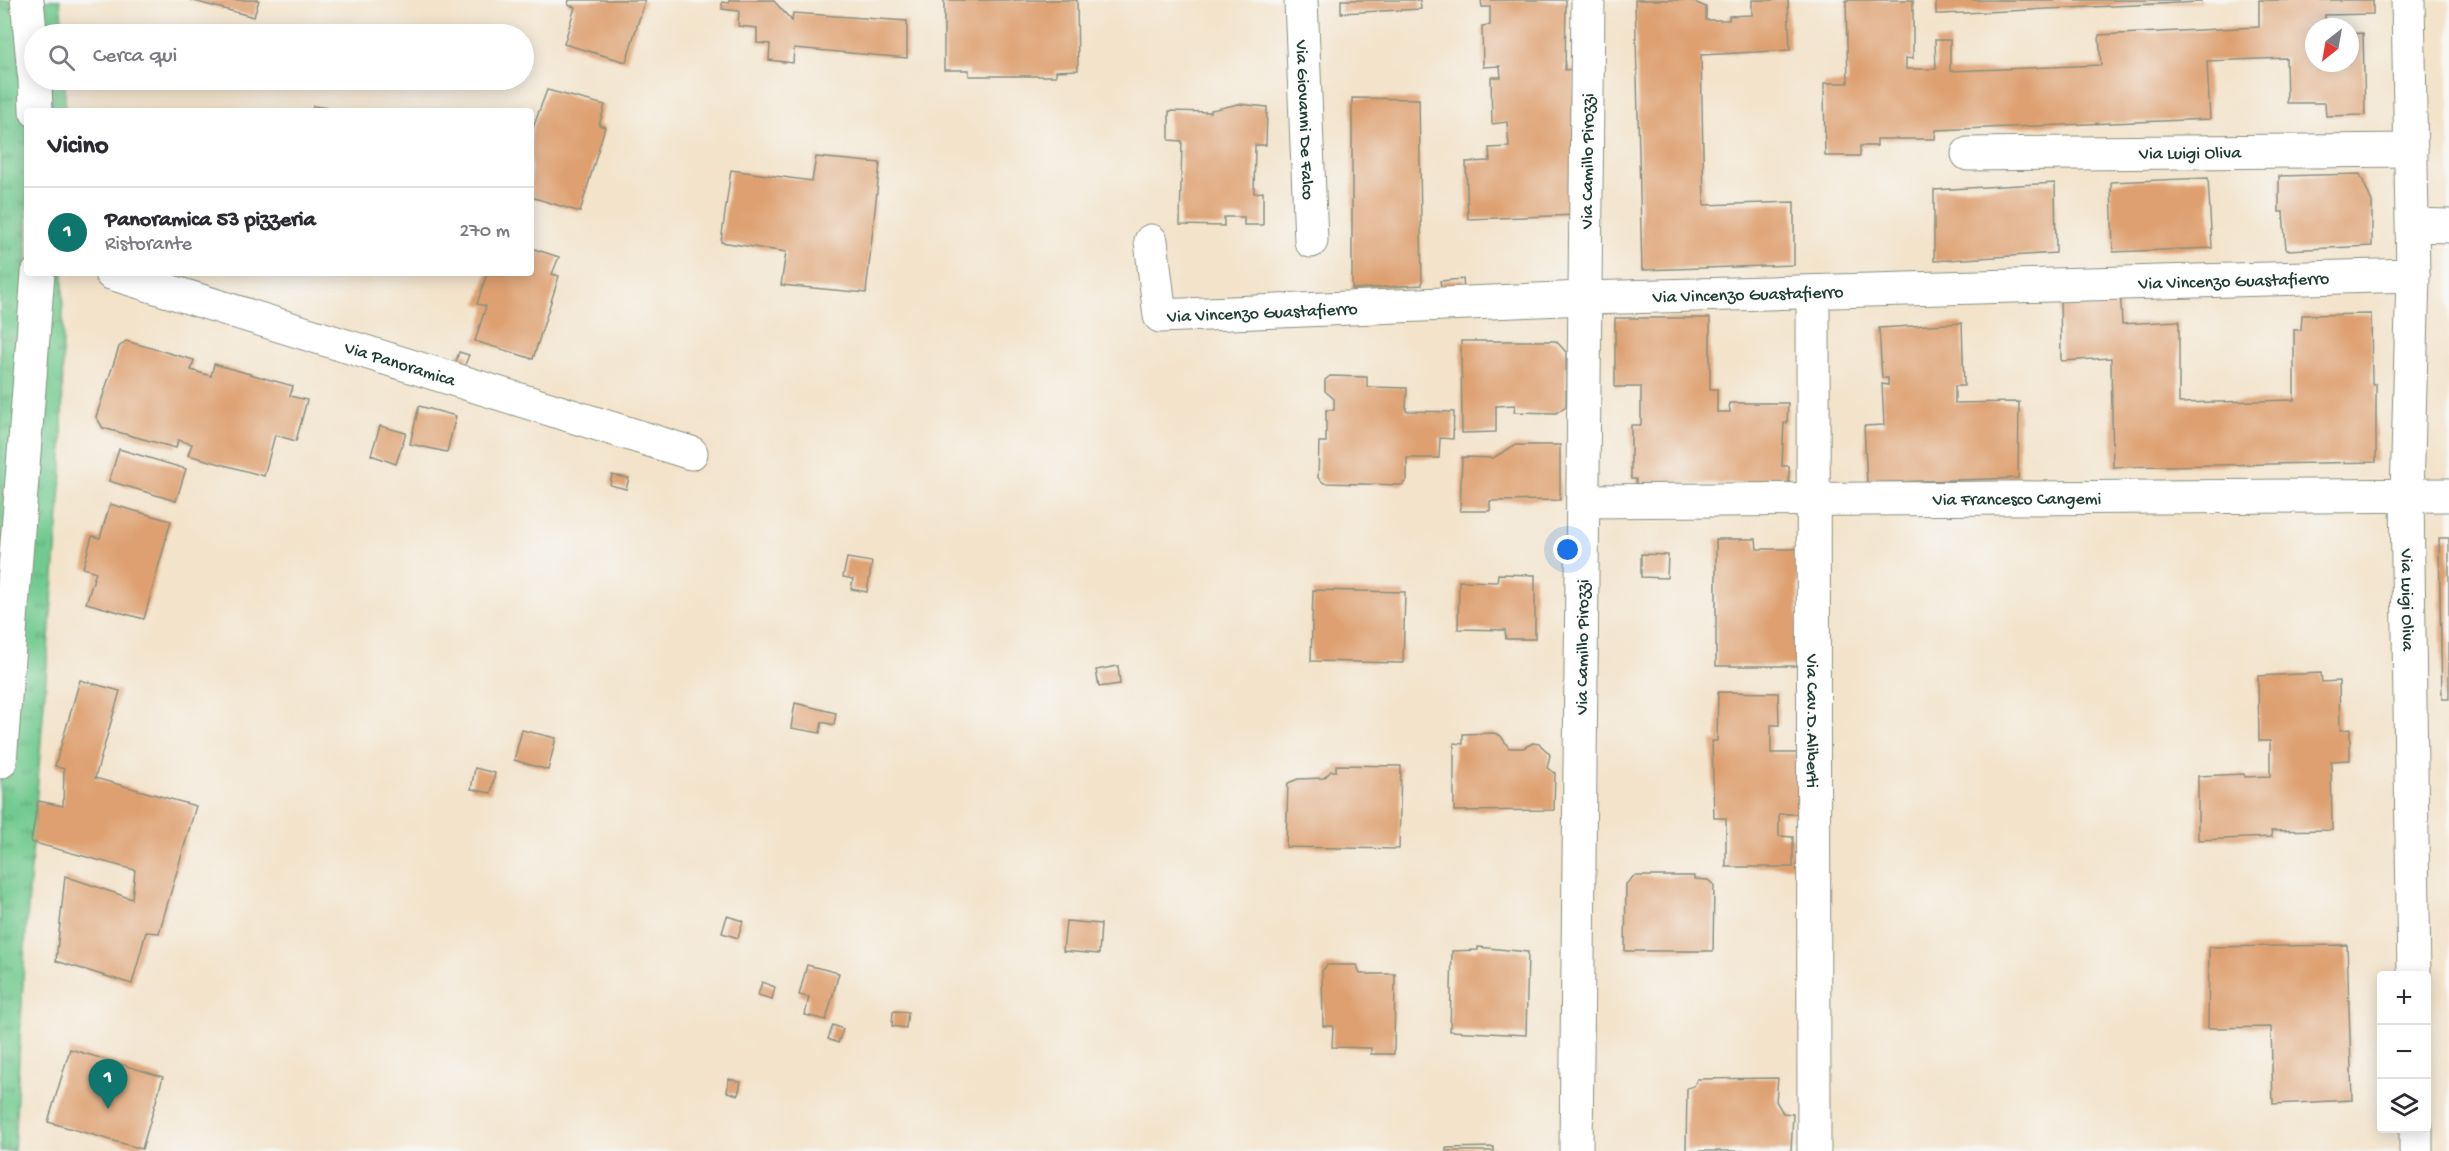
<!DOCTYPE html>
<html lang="it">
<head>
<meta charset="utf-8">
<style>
  :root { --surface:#fff; --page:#f7f7f7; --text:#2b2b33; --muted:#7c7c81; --line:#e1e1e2; --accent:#0f766e }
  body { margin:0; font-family:"Gochi Hand",sans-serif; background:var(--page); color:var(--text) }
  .controls { position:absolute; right:18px; bottom:18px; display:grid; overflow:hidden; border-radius:6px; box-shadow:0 3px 15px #0003 }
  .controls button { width:54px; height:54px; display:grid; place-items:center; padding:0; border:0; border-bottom:2px solid var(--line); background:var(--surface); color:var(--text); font:30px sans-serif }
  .compass { position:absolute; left:2305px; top:18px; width:54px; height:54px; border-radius:50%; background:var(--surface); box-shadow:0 3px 15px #0003; rotate:211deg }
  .you { position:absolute; left:1568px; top:550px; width:21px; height:21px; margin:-15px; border:4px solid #fff; border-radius:50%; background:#1a73e8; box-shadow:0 0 0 9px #1a73e833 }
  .badge { display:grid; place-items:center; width:39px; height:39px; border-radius:50%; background:var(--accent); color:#fff; font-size:20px; font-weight:700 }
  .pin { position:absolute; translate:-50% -50px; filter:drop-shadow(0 2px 3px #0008) }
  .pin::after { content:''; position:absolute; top:32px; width:21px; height:18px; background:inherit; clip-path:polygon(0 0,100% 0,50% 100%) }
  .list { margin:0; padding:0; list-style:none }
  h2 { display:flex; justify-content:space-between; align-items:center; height:78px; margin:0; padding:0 24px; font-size:26px }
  h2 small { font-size:20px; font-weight:400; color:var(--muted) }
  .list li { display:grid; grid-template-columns:39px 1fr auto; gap:18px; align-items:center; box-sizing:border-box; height:90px; padding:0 24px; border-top:2px solid var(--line) }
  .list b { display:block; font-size:22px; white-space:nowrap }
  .list p { margin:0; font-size:20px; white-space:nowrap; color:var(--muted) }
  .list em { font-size:20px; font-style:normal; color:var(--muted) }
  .icon { flex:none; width:33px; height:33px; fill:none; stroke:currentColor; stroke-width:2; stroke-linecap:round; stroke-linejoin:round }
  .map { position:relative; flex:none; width:2449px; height:1151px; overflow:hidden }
  .search { position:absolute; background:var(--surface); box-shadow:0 3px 15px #0003; left:24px; top:24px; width:510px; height:66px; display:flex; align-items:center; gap:15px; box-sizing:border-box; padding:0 21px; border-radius:33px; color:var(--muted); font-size:22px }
  .panel { position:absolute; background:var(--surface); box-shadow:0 3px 15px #0003; left:24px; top:108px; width:510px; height:168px; border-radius:6px }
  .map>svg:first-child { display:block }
  .park { fill:url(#park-tufts); stroke:#488462; stroke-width:1.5 }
  .building { fill:#dea071 }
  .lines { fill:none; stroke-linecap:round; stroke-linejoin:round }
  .street-casing { stroke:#899080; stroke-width:35 }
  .secondary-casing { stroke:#899080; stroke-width:35 }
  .street { stroke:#fff; stroke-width:33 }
  .secondary { stroke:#fff; stroke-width:33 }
  .labels { text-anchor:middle; stroke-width:4.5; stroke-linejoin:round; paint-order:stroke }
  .street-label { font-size:18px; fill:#1f3d34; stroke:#f6f6f2 }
</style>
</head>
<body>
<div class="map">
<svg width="2449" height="1151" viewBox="0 0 2449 1151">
  <defs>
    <pattern id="park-tufts" width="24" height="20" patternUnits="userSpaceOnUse" patternTransform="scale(1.5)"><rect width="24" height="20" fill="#72ca8f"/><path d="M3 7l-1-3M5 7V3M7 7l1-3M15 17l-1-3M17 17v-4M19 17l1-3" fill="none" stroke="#5da576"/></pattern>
  </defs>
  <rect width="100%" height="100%" fill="#f6f6f2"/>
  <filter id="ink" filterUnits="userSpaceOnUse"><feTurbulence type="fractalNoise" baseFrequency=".0167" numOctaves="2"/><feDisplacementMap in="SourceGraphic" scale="12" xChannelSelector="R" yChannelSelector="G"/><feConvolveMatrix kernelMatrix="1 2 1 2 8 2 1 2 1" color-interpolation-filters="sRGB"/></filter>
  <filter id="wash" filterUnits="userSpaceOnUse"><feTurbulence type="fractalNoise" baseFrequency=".008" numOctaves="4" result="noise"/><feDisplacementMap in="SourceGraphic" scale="24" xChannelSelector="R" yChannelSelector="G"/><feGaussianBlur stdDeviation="1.35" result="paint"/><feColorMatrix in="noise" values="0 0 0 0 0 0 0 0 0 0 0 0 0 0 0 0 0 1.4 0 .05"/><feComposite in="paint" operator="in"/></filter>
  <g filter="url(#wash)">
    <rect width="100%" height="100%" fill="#f3e3cb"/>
    <!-- park -->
    <path class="park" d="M 0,0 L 60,0 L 63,34 L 34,34 L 34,80 L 65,80 L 65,111 L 27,111 L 27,273 L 63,273 L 62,473 L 25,944 L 14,1151 L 0,1151 Z"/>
    <g id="blocks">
      <!-- building -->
      <g class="building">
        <path d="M 190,0 L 259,0 L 254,17 Z"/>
        <path d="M 569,0 L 645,0 L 626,62 L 564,44 L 575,7 L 568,5 Z"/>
        <path d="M 729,0 L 773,0 L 792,21 L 793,13 L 907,21 L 907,58 L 794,48 L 793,63 L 769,60 L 770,44 L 757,43 L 757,28 L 738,26 L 739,11 L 722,9 L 722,2 L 729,3 Z"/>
        <path d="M 944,0 L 1077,0 L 1078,70 L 1056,71 L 1056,76 L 969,76 L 969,70 L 944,70 Z"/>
        <path d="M 1341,0 L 1420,0 L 1421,9 L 1341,13 Z"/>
        <path d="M 1481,0 L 1566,0 L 1565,70 L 1574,69 L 1578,215 L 1468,219 L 1466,162 L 1490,161 L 1489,148 L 1509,147 L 1507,122 L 1492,124 L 1491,77 L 1501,77 L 1500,66 L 1483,67 L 1482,26 L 1490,25 L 1490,7 L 1482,7 Z"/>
        <path d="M 1635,0 L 1690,0 L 1706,7 L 1706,20 L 1729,20 L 1729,16 L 1752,15 L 1752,0 L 1788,0 L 1790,50 L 1701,55 L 1704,205 L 1794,202 L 1794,265 L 1642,270 Z"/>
        <path d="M 1846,0 L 1913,0 L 1913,59 L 1906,58 L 1906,69 L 1936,69 L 1935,40 L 1950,40 L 1950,71 L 2101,65 L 2099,35 L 2259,27 L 2259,0 L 2373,0 L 2373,14 L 2325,15 L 2325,25 L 2329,24 L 2329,27 L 2314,27 L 2314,63 L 2350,63 L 2350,34 L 2363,33 L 2365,115 L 2326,116 L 2325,103 L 2287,103 L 2286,58 L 2207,61 L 2210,119 L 1936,130 L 1935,139 L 1877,139 L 1877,146 L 1860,146 L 1860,156 L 1825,156 L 1824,83 L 1848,83 Z"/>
        <path d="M 1936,0 L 2201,0 L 2201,2 L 1941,14 L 1936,14 Z"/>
        <path d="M 547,90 L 605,105 L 599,125 L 605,127 L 580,212 L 531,197 L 531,133 Z"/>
        <path d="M 1352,98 L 1419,99 L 1422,285 L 1352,289 Z"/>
        <path d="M 1239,104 L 1267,107 L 1266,145 L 1255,145 L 1254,193 L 1263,192 L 1263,225 L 1244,225 L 1244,217 L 1224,217 L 1224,226 L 1180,225 L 1182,141 L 1169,140 L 1169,111 L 1211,112 L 1211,110 Z"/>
        <path d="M 313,106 L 327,108 L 327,111 L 312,111 Z"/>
        <path d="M 816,157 L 880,163 L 866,293 L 781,285 L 786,252 L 721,242 L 731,170 L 812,181 Z"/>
        <path d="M 2360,174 L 2372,202 L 2372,246 L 2286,250 L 2283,212 L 2279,212 L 2279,176 Z"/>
        <path d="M 2208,178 L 2212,248 L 2113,252 L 2111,182 Z"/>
        <path d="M 2055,183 L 2056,253 L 1934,261 L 1934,190 Z"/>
        <path d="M 531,248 L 559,257 L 552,274 L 559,276 L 533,359 L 475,341 L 486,306 L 477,304 L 487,273 L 531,273 Z"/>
        <path d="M 1463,279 L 1465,301 L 1443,303 L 1440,281 Z"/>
        <path d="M 2120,288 L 2122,324 L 2179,321 L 2179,403 L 2294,400 L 2294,330 L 2301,330 L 2302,315 L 2371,314 L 2372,384 L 2376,384 L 2376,462 L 2113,467 L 2111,358 L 2061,361 L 2060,292 Z"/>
        <path d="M 1615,318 L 1710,318 L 1710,389 L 1717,389 L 1717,412 L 1730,412 L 1729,403 L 1788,403 L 1787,423 L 1784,423 L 1782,466 L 1789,466 L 1789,484 L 1636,484 L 1636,479 L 1631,479 L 1631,425 L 1641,425 L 1641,387 L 1615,387 Z"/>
        <path d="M 1962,323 L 1964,386 L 1955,386 L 1955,403 L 2019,402 L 2018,478 L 1867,483 L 1864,426 L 1884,425 L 1882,384 L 1888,385 L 1888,378 L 1882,378 L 1879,328 Z"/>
        <path d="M 126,341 L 194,360 L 191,370 L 211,376 L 214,364 L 293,386 L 290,396 L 307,400 L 296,441 L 275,435 L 264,476 L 188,455 L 192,444 L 178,440 L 176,448 L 103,428 L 96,417 L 119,347 Z"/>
        <path d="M 1461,341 L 1556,341 L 1566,352 L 1566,406 L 1556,413 L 1514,412 L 1515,405 L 1496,406 L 1496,432 L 1462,433 Z"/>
        <path d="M 459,352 L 469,355 L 464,367 L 455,364 Z"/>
        <path d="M 1330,376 L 1367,377 L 1367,387 L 1407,388 L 1406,411 L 1454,412 L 1453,439 L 1440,438 L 1439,458 L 1407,458 L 1407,480 L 1402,485 L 1324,483 L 1318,478 L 1319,442 L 1326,442 L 1326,410 L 1334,410 L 1334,399 L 1325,391 L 1325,380 Z"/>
        <path d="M 419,406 L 456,416 L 447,452 L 410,444 Z"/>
        <path d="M 380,426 L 406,433 L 396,464 L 371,455 Z"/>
        <path d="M 1515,445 L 1560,445 L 1560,500 L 1490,501 L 1490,511 L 1460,511 L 1462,457 L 1493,458 Z"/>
        <path d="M 119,449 L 186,469 L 176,501 L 109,481 Z"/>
        <path d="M 612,475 L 629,478 L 626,489 L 610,485 Z"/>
        <path d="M 110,504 L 171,521 L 144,619 L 86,603 L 96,572 L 83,568 L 92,536 L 100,538 Z"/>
        <path d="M 2439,538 L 2449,538 L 2449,699 L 2442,699 Z"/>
        <path d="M 1716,539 L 1756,539 L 1757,549 L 1798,549 L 1798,666 L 1716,666 Z"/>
        <path d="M 1641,554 L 1668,555 L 1667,578 L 1641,577 Z"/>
        <path d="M 847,558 L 872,562 L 867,592 L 851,589 L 853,579 L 843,577 Z"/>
        <path d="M 1498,574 L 1535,575 L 1535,639 L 1506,639 L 1505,630 L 1458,629 L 1459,581 L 1497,582 Z"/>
        <path d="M 1313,590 L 1405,592 L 1403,663 L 1311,661 Z"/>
        <path d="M 1118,666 L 1120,684 L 1099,687 L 1096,670 Z"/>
        <path d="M 2321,673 L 2322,682 L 2339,681 L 2340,730 L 2350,729 L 2350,760 L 2331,761 L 2332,830 L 2271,831 L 2272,837 L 2198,840 L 2198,776 L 2244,774 L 2245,777 L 2270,776 L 2270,741 L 2259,741 L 2258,676 Z"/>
        <path d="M 80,680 L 120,691 L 95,778 L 196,806 L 159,933 L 146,932 L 132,984 L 56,961 L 65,876 L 132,899 L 135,870 L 31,842 L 38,801 L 63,806 L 64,769 L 55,766 Z"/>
        <path d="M 1718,692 L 1778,693 L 1779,725 L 1771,725 L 1771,753 L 1804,753 L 1803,814 L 1779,814 L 1779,836 L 1793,837 L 1793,867 L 1726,867 L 1726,818 L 1714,818 L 1712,741 L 1717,741 Z"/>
        <path d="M 795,703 L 836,713 L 834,725 L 822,722 L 820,733 L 791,728 Z"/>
        <path d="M 522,730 L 556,738 L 548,770 L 514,760 Z"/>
        <path d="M 1494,733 L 1501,736 L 1509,748 L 1523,748 L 1533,743 L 1539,744 L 1548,752 L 1550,755 L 1547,768 L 1555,773 L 1554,810 L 1454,811 L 1454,743 L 1463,744 L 1463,734 Z"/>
        <path d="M 1336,765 L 1401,766 L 1399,849 L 1286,847 L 1288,783 L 1298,779 L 1324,778 L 1331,771 L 1336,771 Z"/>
        <path d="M 475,768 L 495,773 L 491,793 L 471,789 Z"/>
        <path d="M 1634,876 L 1694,876 L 1694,879 L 1708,880 L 1714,885 L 1713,951 L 1625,951 L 1626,884 Z"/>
        <path d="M 727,916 L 743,921 L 738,938 L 722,933 Z"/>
        <path d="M 1066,921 L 1101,924 L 1099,954 L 1063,951 Z"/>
        <path d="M 2347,945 L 2352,1100 L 2273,1104 L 2271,1027 L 2208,1028 L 2209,947 Z"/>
        <path d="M 1478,947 L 1528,952 L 1526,1035 L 1450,1031 L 1452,951 L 1478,950 Z"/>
        <path d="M 807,965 L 839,973 L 826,1020 L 805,1015 L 809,997 L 799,995 Z"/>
        <path d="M 1327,965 L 1357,965 L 1360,974 L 1395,974 L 1394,1054 L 1371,1054 L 1371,1048 L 1332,1047 L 1333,1026 L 1323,1026 L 1322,971 Z"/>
        <path d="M 762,982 L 775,987 L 772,999 L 758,995 Z"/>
        <path d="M 893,1011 L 908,1012 L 906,1028 L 892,1026 Z"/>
        <path d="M 833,1025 L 843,1029 L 838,1043 L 828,1039 Z"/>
        <path d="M 70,1049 L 163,1077 L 142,1149 L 48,1122 Z"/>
        <path d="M 1778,1078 L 1776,1101 L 1783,1113 L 1793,1114 L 1791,1151 L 1686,1151 L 1687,1088 L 1694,1086 L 1697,1079 Z"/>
        <path d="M 729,1079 L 741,1082 L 738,1095 L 727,1092 Z"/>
        <path d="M 1494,1147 L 1494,1151 L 1446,1151 L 1446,1148 Z"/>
      </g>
    </g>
  </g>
  <g filter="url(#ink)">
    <use href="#blocks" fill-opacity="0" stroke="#899080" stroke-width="1.5"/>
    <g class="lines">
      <defs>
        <g id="street">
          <path id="s1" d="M 1301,0 L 1311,241"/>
          <path id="s2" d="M 2408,0 L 2413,275 L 2407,495 L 2414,976"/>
          <path id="s3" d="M 1968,154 L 2411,150"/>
          <path d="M 2413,225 L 2449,226"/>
          <path id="s4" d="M 1151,241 L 1160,316 L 1585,298 L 2413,275"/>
          <path id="s5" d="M 111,273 L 691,453"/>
          <path id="s6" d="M 1813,292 L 1814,1151"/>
          <path id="s7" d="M 1583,501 L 2449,495"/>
          <path d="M 2416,1128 L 2416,1151"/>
          <path id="s8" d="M 1576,1151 L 1588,0"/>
        </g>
        <g id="secondary">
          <path d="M 27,0 L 34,73"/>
          <path d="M 35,80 L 36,111"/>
          <path d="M 0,762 L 38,273"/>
        </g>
      </defs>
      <!-- street casing -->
      <use href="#street" class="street-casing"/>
      <!-- secondary casing -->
      <use href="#secondary" class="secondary-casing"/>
      <!-- street -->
      <use href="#street" class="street"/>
      <!-- secondary -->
      <use href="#secondary" class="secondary"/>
    </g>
  </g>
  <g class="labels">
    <!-- street labels -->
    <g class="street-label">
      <text dy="6" stroke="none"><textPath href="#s1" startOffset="120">Via Giovanni De Falco</textPath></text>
      <text dy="6" stroke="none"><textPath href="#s3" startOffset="222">Via Luigi Oliva</textPath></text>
      <text dy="6" stroke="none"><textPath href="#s8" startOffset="990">Via Camillo Pirozzi</textPath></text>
      <text dy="6" stroke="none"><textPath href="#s4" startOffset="1150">Via Vincenzo Guastafierro</textPath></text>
      <text dy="6" stroke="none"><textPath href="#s4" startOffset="664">Via Vincenzo Guastafierro</textPath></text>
      <text dy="6" stroke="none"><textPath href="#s4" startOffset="178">Via Vincenzo Guastafierro</textPath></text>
      <text dy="6" stroke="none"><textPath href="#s5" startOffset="303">Via Panoramica</textPath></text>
      <text dy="6" stroke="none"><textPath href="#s7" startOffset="434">Via Francesco Cangemi</textPath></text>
      <text dy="6" stroke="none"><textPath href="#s2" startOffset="600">Via Luigi Oliva</textPath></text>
      <text dy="6" stroke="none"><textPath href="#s8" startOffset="504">Via Camillo Pirozzi</textPath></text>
      <text dy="6" stroke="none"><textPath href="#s6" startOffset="429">Via Cav.D.Aliberti</textPath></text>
    </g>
  </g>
</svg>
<div class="controls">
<button>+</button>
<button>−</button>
<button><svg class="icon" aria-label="layers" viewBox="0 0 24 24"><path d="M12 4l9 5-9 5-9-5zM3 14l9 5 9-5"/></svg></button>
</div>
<svg class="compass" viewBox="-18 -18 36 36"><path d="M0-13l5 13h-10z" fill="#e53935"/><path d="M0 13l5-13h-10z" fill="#7c7c81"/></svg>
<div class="you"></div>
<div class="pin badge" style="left:108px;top:1109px">1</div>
<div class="search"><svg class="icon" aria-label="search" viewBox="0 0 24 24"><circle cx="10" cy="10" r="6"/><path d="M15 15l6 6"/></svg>Cerca qui</div>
<section class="panel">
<h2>Vicino<small></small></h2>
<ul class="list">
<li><span class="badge">1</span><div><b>Panoramica 53 pizzeria</b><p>Ristorante</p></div><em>270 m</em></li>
</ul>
</section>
</div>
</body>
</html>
